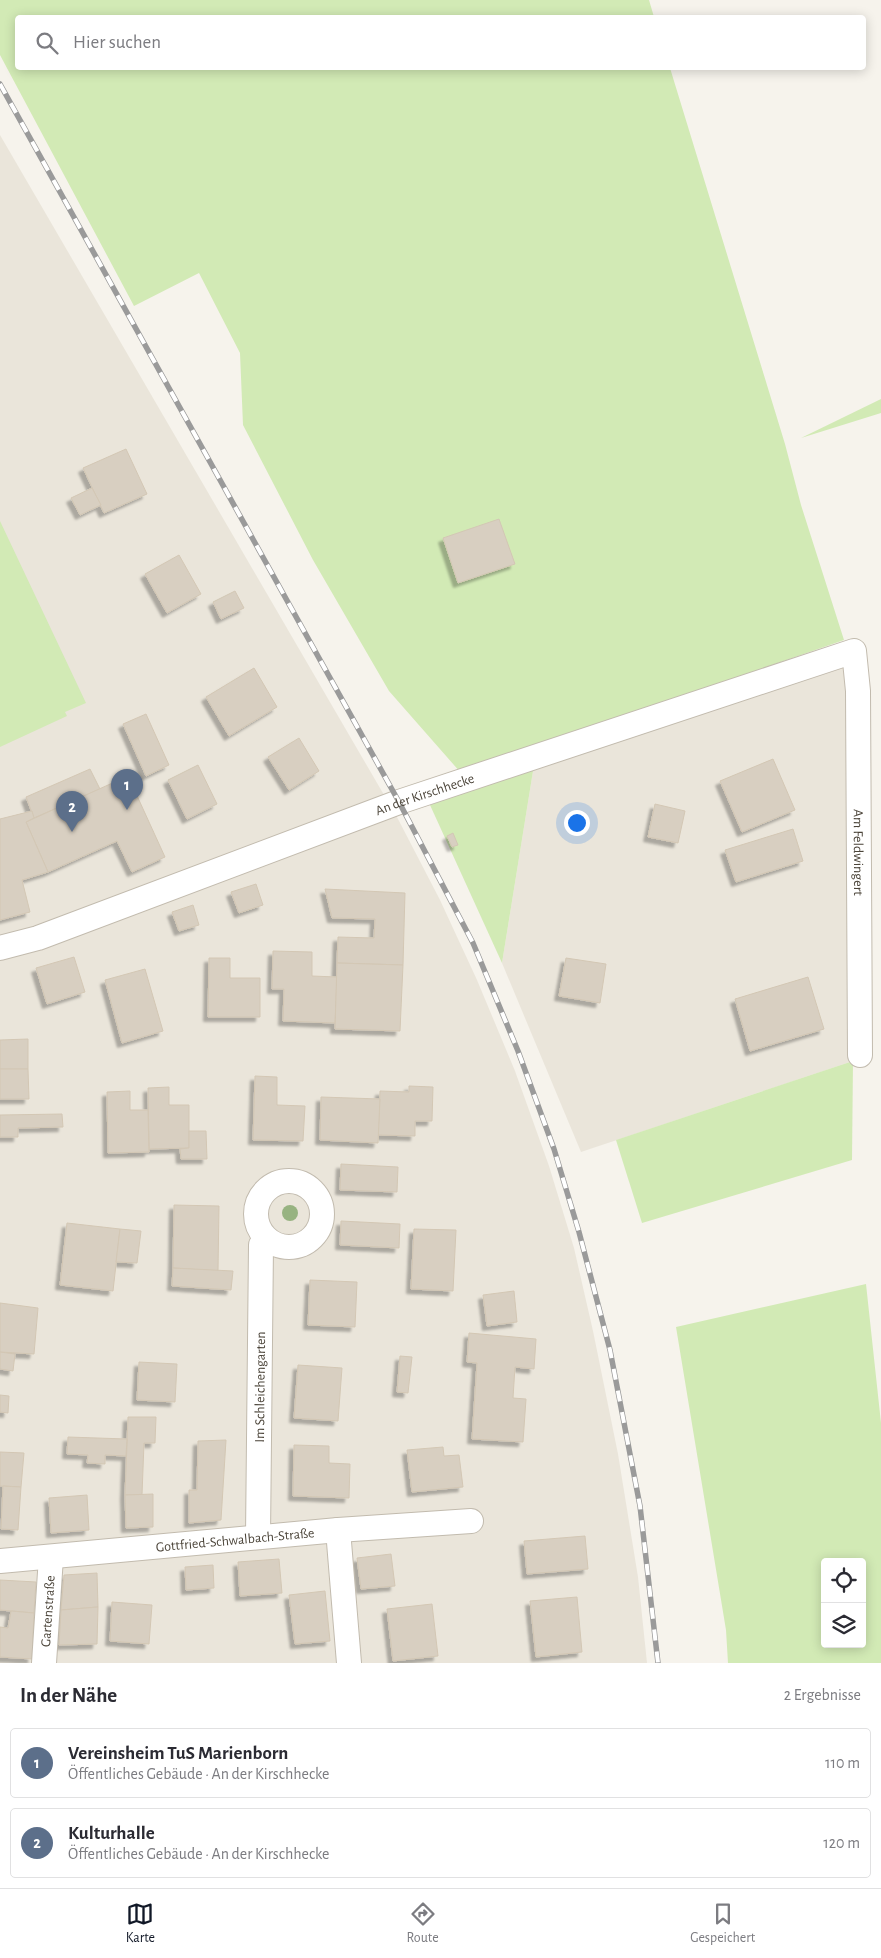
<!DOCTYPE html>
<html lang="de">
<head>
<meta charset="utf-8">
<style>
  :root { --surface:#fff; --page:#f7f7f7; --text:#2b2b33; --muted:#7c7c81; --line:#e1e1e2; --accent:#111827 }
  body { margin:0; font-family:"Alegreya Sans",sans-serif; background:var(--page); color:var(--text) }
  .controls { position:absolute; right:15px; bottom:15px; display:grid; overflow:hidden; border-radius:5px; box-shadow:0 2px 12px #0003 }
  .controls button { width:45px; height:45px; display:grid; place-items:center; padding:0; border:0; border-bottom:1px solid var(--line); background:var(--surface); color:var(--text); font:25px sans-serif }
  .you { position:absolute; left:576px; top:822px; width:18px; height:18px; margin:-12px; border:4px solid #fff; border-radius:50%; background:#1a73e8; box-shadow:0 0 0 8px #1a73e833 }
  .badge { display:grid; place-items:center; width:32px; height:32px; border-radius:50%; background:var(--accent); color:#fff; font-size:16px; font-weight:700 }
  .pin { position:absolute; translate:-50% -41px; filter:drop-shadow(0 1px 2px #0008) }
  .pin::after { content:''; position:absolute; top:26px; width:18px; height:15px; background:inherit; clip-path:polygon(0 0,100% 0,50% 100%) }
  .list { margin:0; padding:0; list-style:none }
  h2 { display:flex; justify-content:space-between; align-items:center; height:65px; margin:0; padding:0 20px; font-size:21px }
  h2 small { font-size:16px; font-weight:400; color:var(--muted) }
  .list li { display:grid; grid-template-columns:32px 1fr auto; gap:15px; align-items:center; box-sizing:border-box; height:70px; margin:0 10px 10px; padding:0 10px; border:1px solid var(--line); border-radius:5px }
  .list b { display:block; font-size:19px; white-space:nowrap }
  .list p { margin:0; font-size:16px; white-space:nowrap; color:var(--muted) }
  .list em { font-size:16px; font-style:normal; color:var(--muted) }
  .icon { flex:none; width:28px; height:28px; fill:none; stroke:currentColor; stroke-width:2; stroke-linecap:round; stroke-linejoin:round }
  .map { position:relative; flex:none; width:881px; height:1663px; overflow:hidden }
  .search { position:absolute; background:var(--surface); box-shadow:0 2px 12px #0003; left:15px; right:15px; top:15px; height:55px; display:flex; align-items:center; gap:12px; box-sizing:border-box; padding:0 18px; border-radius:5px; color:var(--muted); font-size:19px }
  .sheet { height:225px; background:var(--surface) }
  nav { display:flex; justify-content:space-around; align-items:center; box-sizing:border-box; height:70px; border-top:1px solid var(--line); background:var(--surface); font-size:14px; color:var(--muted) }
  nav a { display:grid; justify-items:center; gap:2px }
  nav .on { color:var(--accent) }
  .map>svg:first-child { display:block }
  .residential { fill:#eae5da }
  .green { fill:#d2eab5; fill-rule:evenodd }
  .building { fill:#d8cfc1; stroke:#d3c7b4; filter:url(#shadow) }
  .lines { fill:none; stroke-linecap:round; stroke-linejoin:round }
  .street-casing { stroke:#c2bbae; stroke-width:26 }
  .street { stroke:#fff; stroke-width:24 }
  .rail-casing { stroke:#9a9a9a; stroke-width:5.5 }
  .rail { stroke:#fff; stroke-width:4; stroke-dasharray:11; stroke-linecap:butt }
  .tree { fill:#97b381 }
  .labels { text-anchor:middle; stroke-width:5; stroke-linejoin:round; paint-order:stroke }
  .street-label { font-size:14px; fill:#4b4439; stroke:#fff }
</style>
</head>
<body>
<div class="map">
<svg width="881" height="1663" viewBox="0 0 881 1663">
  <defs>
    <filter id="shadow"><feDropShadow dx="-4.5" dy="4.5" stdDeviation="1" flood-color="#0004"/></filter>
  </defs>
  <rect width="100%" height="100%" fill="#f6f3ec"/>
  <!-- residential -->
  <g class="residential">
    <path d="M 0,135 L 398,819 L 440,900 L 477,980 L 515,1071 L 549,1166 L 574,1248 L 593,1331 L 618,1454 L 638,1577 L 647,1663 L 0,1663 Z"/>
    <path d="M 847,664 L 853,1061 L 581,1152 L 502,963 L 534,765 Z"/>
  </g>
  <!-- green -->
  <g class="green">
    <path d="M 0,0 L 649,0 L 654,17 L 18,18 L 18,68 L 670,68 L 785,444 L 801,505 L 844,640 L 461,773 L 389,691 L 313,560 L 243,425 L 240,353 L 199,273 L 134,306 L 0,55 Z"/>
    <path d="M 881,399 L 881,413 L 801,438 Z"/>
    <path d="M 0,521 L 86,703 L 65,712 L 67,716 L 0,747 Z"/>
    <path d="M 534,765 L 502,963 L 430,805 Z"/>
    <path d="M 853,1061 L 852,1160 L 642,1223 L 616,1140 Z"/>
    <path d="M 866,1284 L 881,1423 L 881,1663 L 728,1663 L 726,1630 L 676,1327 ZM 825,1562 L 862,1562 L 862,1644 L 825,1644 Z"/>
  </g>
  <!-- building -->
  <g class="building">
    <path d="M 126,449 L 147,494 L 104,513 L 83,468 Z"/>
    <path d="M 92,488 L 101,505 L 80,515 L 71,498 Z"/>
    <path d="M 499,519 L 515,564 L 458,583 L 443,538 Z"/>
    <path d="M 179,555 L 201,594 L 167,613 L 145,574 Z"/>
    <path d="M 235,591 L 244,608 L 221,619 L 213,602 Z"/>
    <path d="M 254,668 L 277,707 L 229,736 L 206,697 Z"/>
    <path d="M 146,714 L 169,765 L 146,776 L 123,724 Z"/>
    <path d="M 299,738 L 319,771 L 289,790 L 268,757 Z"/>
    <path d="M 773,759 L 795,810 L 742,832 L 720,781 Z"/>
    <path d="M 198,765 L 217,804 L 187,819 L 168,780 Z"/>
    <path d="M 90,769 L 100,789 L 34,818 L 26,797 Z"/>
    <path d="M 128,776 L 165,857 L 132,872 L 117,841 L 48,872 L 26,822 Z"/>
    <path d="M 655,804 L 685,811 L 678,843 L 648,837 Z"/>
    <path d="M 32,811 L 34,818 L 26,822 L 48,872 L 22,880 L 30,912 L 0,920 L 0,819 Z"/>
    <path d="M 793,829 L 803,861 L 736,882 L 725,850 Z"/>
    <path d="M 453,833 L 458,845 L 452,847 L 447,836 Z"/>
    <path d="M 256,884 L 263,905 L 239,913 L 231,892 Z"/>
    <path d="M 325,889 L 405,893 L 403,965 L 337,963 L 338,937 L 374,938 L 375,919 L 332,918 Z"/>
    <path d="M 193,905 L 199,925 L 179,931 L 172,912 Z"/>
    <path d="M 273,951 L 312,952 L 312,976 L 337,977 L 335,1023 L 283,1021 L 284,989 L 272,989 Z"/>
    <path d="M 74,957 L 85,992 L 47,1004 L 36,968 Z"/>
    <path d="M 209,958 L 230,958 L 230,978 L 260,978 L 260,1017 L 208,1017 Z"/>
    <path d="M 566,958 L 606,964 L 600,1003 L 559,996 Z"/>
    <path d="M 337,963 L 403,965 L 400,1031 L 335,1029 Z"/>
    <path d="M 145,969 L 163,1031 L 122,1043 L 105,980 Z"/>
    <path d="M 808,977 L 824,1029 L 750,1051 L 735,999 Z"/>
    <path d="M 28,1039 L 28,1069 L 0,1069 L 0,1040 Z"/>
    <path d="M 0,1069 L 28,1069 L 29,1099 L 0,1099 Z"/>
    <path d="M 255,1076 L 277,1077 L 277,1105 L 305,1106 L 303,1141 L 253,1140 Z"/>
    <path d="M 409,1086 L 433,1087 L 432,1121 L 415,1121 L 415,1136 L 378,1135 L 380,1091 L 409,1092 Z"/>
    <path d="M 169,1087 L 169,1105 L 189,1105 L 189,1148 L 149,1149 L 148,1088 Z"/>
    <path d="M 130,1091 L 130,1110 L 148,1110 L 149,1152 L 108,1153 L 107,1092 Z"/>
    <path d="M 321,1097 L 380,1099 L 378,1143 L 320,1140 Z"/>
    <path d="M 62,1114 L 63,1127 L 18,1128 L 18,1137 L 0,1137 L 0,1115 Z"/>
    <path d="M 189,1131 L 206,1131 L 207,1159 L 181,1159 L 180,1149 L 189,1148 Z"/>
    <path d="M 341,1164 L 398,1167 L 397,1192 L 340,1190 Z"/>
    <path d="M 174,1205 L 219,1206 L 218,1271 L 173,1268 Z"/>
    <path d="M 341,1221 L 400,1224 L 399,1248 L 340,1245 Z"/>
    <path d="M 67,1223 L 120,1229 L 113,1291 L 60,1285 Z"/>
    <path d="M 120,1229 L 141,1231 L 137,1263 L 116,1262 Z"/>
    <path d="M 414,1229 L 456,1230 L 453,1291 L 411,1289 Z"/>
    <path d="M 173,1268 L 233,1271 L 231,1290 L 172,1286 Z"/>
    <path d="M 310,1280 L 357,1282 L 355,1327 L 308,1325 Z"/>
    <path d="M 514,1291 L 517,1322 L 487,1326 L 483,1295 Z"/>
    <path d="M 0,1303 L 38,1308 L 34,1354 L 0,1352 Z"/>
    <path d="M 469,1333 L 536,1339 L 534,1369 L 515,1367 L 513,1398 L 526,1399 L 523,1442 L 472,1439 L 477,1363 L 467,1362 Z"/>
    <path d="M 0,1352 L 15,1354 L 13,1371 L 0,1369 Z"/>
    <path d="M 400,1356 L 412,1357 L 408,1393 L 397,1392 Z"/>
    <path d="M 139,1362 L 177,1364 L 175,1402 L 137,1400 Z"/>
    <path d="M 298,1365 L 342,1368 L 338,1421 L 294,1418 Z"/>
    <path d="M 0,1395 L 9,1396 L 8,1413 L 0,1412 Z"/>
    <path d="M 128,1417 L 156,1417 L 155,1443 L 144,1443 L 142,1495 L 125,1495 Z"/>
    <path d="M 68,1437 L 127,1439 L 126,1456 L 105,1455 L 105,1464 L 87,1463 L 88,1455 L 67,1454 Z"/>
    <path d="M 226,1440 L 221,1520 L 189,1523 L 189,1490 L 197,1490 L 198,1441 Z"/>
    <path d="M 294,1445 L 329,1446 L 329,1463 L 350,1464 L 349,1498 L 293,1496 Z"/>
    <path d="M 443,1447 L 444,1456 L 459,1455 L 463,1487 L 412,1492 L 407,1450 Z"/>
    <path d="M 0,1452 L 24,1453 L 21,1487 L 0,1486 Z"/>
    <path d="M 3,1486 L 21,1487 L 18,1530 L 1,1529 Z"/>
    <path d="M 153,1494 L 153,1527 L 126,1528 L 125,1495 Z"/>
    <path d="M 87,1495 L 89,1530 L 51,1533 L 49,1498 Z"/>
    <path d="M 585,1536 L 588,1569 L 527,1574 L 524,1541 Z"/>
    <path d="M 391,1554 L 395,1586 L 361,1589 L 357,1558 Z"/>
    <path d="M 279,1559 L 282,1593 L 240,1596 L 238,1562 Z"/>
    <path d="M 213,1565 L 214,1588 L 186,1590 L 185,1567 Z"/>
    <path d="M 97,1573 L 98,1607 L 61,1610 L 64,1575 Z"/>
    <path d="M 0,1580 L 36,1582 L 34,1613 L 0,1610 Z"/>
    <path d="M 325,1591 L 330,1641 L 295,1644 L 289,1595 Z"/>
    <path d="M 577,1597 L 582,1652 L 536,1657 L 530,1601 Z"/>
    <path d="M 112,1602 L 152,1605 L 149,1644 L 110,1641 Z"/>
    <path d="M 432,1604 L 438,1656 L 393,1661 L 387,1609 Z"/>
    <path d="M 98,1607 L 97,1644 L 59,1645 L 61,1610 Z"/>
    <path d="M 11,1611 L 34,1613 L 32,1659 L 0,1657 L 0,1627 L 8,1628 Z"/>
  </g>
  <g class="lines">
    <defs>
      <g id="street">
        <path id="s1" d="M 0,948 L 38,938 L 399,802 L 854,651 L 858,691 L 860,1055"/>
        <circle cx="289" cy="1214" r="33"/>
        <path d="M 338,1530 L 349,1663"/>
        <path id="s2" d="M 258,1537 L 261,1245 L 267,1240"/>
        <path id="s3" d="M 0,1561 L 338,1530 L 471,1521"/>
        <path id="s4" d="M 44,1663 L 51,1557"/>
      </g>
    </defs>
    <!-- street casing -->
    <use href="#street" class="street-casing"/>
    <!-- street -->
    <use href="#street" class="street"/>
    <defs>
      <path id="rail" d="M 0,84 L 399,802 L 473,943 L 518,1051 L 554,1149 L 579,1232 L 610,1350 L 640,1506 L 658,1663"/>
    </defs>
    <!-- rail casing -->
    <use href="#rail" class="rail-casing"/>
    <!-- rail -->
    <use href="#rail" class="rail"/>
  </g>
  <!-- trees -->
  <circle class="tree" cx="290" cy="1213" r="8"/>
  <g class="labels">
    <!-- street labels -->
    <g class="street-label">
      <text dy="5" stroke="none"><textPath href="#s1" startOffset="452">An der Kirschhecke</textPath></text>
      <text dy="5" stroke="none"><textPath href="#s1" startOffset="1106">Am Feldwingert</textPath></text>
      <text dy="5" stroke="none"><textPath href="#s2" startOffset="150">Im Schleichengarten</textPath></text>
      <text dy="5" stroke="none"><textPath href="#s3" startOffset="236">Gottfried-Schwalbach-Straße</textPath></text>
      <text dy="5" stroke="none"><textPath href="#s4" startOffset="52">Gartenstraße</textPath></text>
    </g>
  </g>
</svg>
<div class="controls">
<button><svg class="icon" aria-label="locate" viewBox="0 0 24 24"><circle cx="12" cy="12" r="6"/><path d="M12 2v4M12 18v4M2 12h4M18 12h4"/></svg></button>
<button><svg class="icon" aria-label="layers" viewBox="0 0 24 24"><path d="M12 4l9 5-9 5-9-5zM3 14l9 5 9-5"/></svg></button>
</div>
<div class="you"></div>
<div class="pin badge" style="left:127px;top:810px;background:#5c6f8a">1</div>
<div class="pin badge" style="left:72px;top:832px;background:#5c6f8a">2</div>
<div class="search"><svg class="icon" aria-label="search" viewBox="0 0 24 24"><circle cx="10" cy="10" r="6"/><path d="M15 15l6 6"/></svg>Hier suchen</div>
</div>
<section class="sheet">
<h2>In der Nähe<small>2 Ergebnisse</small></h2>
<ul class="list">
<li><span class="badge" style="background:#5c6f8a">1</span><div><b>Vereinsheim TuS Marienborn</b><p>Öffentliches Gebäude · An der Kirschhecke</p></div><em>110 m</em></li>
<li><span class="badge" style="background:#5c6f8a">2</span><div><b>Kulturhalle</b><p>Öffentliches Gebäude · An der Kirschhecke</p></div><em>120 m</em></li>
</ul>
</section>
<nav>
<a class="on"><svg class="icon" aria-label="map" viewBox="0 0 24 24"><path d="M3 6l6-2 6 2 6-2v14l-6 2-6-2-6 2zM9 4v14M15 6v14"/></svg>Karte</a>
<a><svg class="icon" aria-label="directions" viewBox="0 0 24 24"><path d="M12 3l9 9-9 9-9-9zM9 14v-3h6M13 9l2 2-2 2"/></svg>Route</a>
<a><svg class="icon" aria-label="saved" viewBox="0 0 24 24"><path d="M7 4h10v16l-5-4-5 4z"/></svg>Gespeichert</a>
</nav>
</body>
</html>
